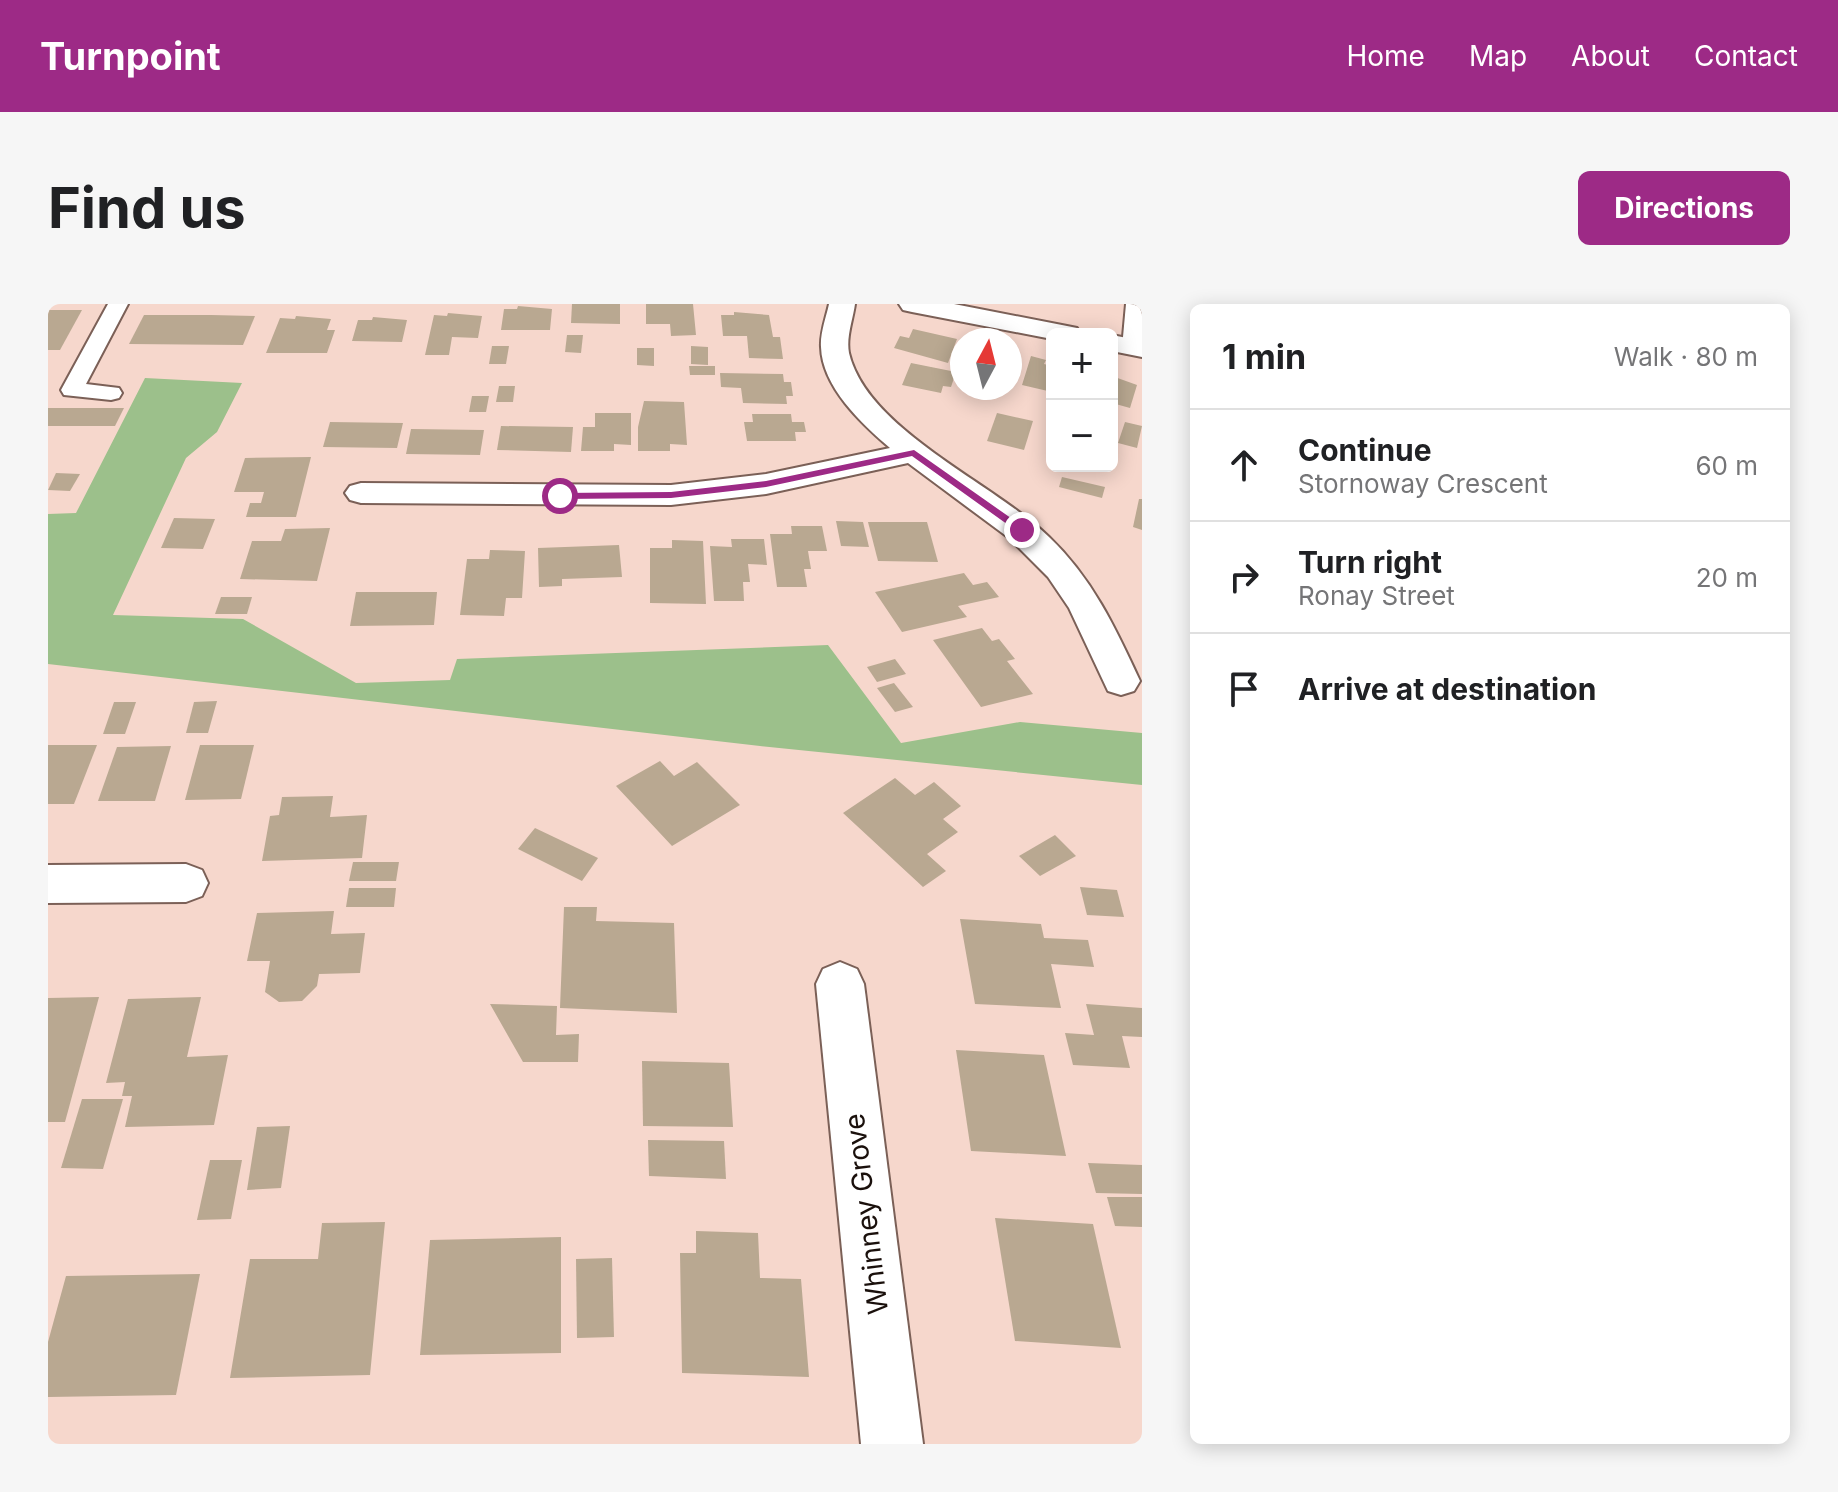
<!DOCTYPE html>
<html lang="en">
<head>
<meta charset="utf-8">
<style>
  :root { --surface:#fff; --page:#f6f6f6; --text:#202124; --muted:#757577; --line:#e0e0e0; --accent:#9d2a86 }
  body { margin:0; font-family:Inter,sans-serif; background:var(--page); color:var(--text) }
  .controls { position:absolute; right:24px; top:24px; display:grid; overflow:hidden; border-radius:12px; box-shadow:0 4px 20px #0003 }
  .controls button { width:72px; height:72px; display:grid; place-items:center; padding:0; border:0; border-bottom:2px solid var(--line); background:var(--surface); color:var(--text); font:40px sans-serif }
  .compass { position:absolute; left:902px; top:24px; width:72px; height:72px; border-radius:50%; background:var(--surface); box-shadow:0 4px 20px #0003; rotate:7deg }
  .stop { position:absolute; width:24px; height:24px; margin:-18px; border:6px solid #9d2a86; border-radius:50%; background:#fff }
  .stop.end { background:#9d2a86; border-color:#fff; box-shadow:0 2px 8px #0008 }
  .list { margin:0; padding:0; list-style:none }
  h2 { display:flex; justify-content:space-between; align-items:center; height:104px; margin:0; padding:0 32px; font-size:34px }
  h2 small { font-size:26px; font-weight:400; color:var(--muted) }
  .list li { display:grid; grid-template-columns:52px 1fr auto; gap:24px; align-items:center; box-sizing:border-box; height:112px; padding:0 32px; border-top:2px solid var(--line) }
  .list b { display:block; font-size:30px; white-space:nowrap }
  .list p { margin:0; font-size:26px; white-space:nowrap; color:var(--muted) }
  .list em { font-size:26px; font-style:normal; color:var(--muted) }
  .icon { flex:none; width:44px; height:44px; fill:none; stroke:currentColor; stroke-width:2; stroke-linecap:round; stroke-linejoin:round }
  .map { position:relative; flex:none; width:1094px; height:1140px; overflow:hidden; border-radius:12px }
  header { display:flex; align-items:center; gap:48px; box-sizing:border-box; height:112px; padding:0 40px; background:var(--accent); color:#fff }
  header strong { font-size:38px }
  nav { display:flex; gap:44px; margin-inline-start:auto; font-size:28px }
  .intro { display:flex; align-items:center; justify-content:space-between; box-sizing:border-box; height:192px; padding:0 48px }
  h1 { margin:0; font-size:56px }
  .button { padding:20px 36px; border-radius:12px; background:var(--accent); color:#fff; font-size:28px; font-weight:700 }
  main { display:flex; gap:48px; padding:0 48px }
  aside { flex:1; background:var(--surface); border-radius:12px; box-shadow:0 4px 20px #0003 }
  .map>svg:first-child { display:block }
  .green { fill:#9cc08b }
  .building { fill:#b9a891 }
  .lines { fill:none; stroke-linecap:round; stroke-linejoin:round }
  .lane-casing { stroke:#7b6057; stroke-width:4 }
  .street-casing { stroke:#7b6057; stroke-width:4 }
  .lane { fill:#fff; fill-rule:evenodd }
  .street { fill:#fff; fill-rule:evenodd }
  .route { fill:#9d2a86 }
  .labels { text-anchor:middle; stroke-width:6; stroke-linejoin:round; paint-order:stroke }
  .near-street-label { font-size:28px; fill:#1a100c; stroke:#fff }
</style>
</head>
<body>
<header>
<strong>Turnpoint</strong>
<nav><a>Home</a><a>Map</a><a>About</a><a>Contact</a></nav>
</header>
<div class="intro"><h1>Find us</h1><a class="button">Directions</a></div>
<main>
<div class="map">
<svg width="1094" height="1140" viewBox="0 0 1094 1140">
  <rect width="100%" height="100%" fill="#f6d7cc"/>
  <!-- green -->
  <path class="green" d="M 97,74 L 194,79 L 169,128 L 138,154 L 65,311 L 195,315 L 308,379 L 402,376 L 409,355 L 780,341 L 853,439 L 972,418 L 1094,429 L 1094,481 L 712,442 L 0,360 L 0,210 L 28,209 Z"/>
  <!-- building -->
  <g class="building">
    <path d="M 524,0 L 572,0 L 572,20 L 523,19 Z"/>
    <path d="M 598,0 L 645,0 L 648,31 L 623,32 L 622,20 L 598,20 Z"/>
    <path d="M 470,2 L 504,5 L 502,26 L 453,26 L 456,5 L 469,5 Z"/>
    <path d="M 0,6 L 34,6 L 12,46 L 0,46 Z"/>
    <path d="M 686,8 L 721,11 L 725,33 L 732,33 L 735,55 L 701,54 L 699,32 L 675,32 L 673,11 L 686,11 Z"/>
    <path d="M 400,9 L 434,12 L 430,34 L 404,33 L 401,51 L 377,51 L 386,11 L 399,12 Z"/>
    <path d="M 96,11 L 163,11 L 207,12 L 195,41 L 81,40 Z"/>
    <path d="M 248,12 L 283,15 L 279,26 L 287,26 L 279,49 L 218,49 L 232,14 L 247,15 Z"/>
    <path d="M 325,13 L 359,16 L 354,38 L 304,37 L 310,16 L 324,16 Z"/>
    <path d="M 865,25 L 909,35 L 900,59 L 846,44 L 852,32 L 861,34 Z"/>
    <path d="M 519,31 L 535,31 L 533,49 L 517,48 Z"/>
    <path d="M 444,42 L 461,42 L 458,60 L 441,60 Z"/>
    <path d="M 643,42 L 660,43 L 660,61 L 643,60 Z"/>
    <path d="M 589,44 L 606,44 L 606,62 L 589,61 Z"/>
    <path d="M 983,52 L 998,56 L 996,60 L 1004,62 L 1004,88 L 974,81 Z"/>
    <path d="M 863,59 L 908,68 L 903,83 L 895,82 L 893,89 L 854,81 Z"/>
    <path d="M 641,62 L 667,62 L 667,71 L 642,71 Z"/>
    <path d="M 672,69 L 735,70 L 736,78 L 743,78 L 745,92 L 738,92 L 739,100 L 695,99 L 693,84 L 673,83 Z"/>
    <path d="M 1064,72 L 1089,81 L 1082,104 L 1064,99 Z"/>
    <path d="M 451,82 L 467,82 L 465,98 L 448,98 Z"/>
    <path d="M 424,92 L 441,92 L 438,108 L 421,108 Z"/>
    <path d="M 596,97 L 636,98 L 639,141 L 622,140 L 622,147 L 590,147 L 590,123 Z"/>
    <path d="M 0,104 L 76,104 L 67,122 L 0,122 Z"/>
    <path d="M 547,109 L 583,109 L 583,141 L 566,140 L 566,147 L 533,147 L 535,123 L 547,123 Z"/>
    <path d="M 949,109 L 985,117 L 976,146 L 939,137 Z"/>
    <path d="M 704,110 L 743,110 L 744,118 L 756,118 L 758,128 L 747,128 L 748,137 L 699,137 L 696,118 L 705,118 Z"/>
    <path d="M 282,118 L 355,119 L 349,144 L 275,143 Z"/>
    <path d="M 1077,118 L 1094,122 L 1089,144 L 1070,139 Z"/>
    <path d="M 453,122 L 525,123 L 523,148 L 449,146 Z"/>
    <path d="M 363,125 L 436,126 L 432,151 L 358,150 Z"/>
    <path d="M 263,153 L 248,213 L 198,213 L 202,199 L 213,199 L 216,188 L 186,188 L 197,154 Z"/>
    <path d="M 8,169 L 32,170 L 22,187 L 0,186 Z"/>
    <path d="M 1014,173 L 1057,183 L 1054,194 L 1011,183 Z"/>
    <path d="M 1091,195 L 1094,195 L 1094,226 L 1085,223 Z"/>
    <path d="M 126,214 L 167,215 L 155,245 L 113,244 Z"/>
    <path d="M 788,217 L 815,218 L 821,243 L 793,242 Z"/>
    <path d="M 820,218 L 879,218 L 890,258 L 830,257 Z"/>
    <path d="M 743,222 L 774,222 L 779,247 L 760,247 L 763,265 L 756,265 L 759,283 L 729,283 L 722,230 L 744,230 Z"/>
    <path d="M 282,224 L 269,277 L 192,275 L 204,237 L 233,237 L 237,225 Z"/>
    <path d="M 683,235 L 716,235 L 719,261 L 700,260 L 702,278 L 695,278 L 696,297 L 666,297 L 662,242 L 684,243 Z"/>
    <path d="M 624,236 L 655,237 L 658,300 L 602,299 L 602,244 L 624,244 Z"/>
    <path d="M 571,241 L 574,273 L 514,275 L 514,282 L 491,283 L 490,244 Z"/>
    <path d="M 442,246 L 477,247 L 474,294 L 458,294 L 456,312 L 412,311 L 419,255 L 441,255 Z"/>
    <path d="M 916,269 L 925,281 L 939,278 L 951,293 L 910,302 L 919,313 L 854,328 L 827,288 Z"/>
    <path d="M 308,288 L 389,288 L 386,321 L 302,322 Z"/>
    <path d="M 173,293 L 204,293 L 199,310 L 167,310 Z"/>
    <path d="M 934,324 L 944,337 L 951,335 L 967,355 L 959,357 L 985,390 L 933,403 L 885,336 Z"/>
    <path d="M 847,355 L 858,370 L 829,378 L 819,363 Z"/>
    <path d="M 846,379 L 865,403 L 847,408 L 829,384 Z"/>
    <path d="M 169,397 L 160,429 L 138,429 L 146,398 Z"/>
    <path d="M 66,398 L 88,398 L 77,430 L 55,430 Z"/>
    <path d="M 0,441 L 49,441 L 26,500 L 0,500 Z"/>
    <path d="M 152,441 L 206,441 L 193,495 L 137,496 Z"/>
    <path d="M 123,442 L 107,497 L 50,497 L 69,443 Z"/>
    <path d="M 612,457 L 626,472 L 649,458 L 692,501 L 624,542 L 568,482 Z"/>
    <path d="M 847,474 L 867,491 L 886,478 L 913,502 L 895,515 L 910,528 L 879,550 L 898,567 L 875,583 L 795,509 Z"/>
    <path d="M 285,492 L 282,513 L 319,511 L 314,554 L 214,557 L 222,512 L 231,511 L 234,493 Z"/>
    <path d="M 487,524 L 550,554 L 534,577 L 470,545 Z"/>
    <path d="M 1007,531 L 1028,552 L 992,572 L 971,552 Z"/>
    <path d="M 305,558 L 351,558 L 348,577 L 301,577 Z"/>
    <path d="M 1032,583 L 1069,586 L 1076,613 L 1039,611 Z"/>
    <path d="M 301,584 L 348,584 L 346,603 L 298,603 Z"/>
    <path d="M 516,603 L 549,603 L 548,617 L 626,619 L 629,709 L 512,704 Z"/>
    <path d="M 286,607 L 283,630 L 317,629 L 312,669 L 271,670 L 269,682 L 254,697 L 231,698 L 217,688 L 222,657 L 199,657 L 209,609 Z"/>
    <path d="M 912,615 L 993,620 L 996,634 L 1040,636 L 1046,663 L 1003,660 L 1013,704 L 927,700 Z"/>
    <path d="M 51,693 L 17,818 L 0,818 L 0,694 Z"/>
    <path d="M 153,693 L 139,753 L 180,751 L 166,821 L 77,823 L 84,792 L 74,792 L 77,778 L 58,779 L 80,695 Z"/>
    <path d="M 442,700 L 509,702 L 508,731 L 531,730 L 530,758 L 475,758 Z"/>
    <path d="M 1038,700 L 1094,704 L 1094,733 L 1074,732 L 1082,764 L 1025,761 L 1017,729 L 1046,731 Z"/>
    <path d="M 908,746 L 996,751 L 1018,852 L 923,847 Z"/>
    <path d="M 594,757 L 681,759 L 685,823 L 595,822 Z"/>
    <path d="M 34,795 L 75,795 L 55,865 L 13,864 Z"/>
    <path d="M 242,822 L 233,884 L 199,886 L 209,823 Z"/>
    <path d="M 600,836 L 676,837 L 678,875 L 601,872 Z"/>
    <path d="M 162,856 L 194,856 L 183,915 L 149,916 Z"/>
    <path d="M 1040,859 L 1094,861 L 1094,890 L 1048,889 Z"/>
    <path d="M 1059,893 L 1094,893 L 1094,923 L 1067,922 Z"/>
    <path d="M 947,914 L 1045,920 L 1073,1044 L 967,1037 Z"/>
    <path d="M 337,918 L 322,1071 L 182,1074 L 202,955 L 270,955 L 274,919 Z"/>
    <path d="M 648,927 L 710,929 L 712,974 L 753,975 L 761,1073 L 634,1069 L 632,949 L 648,949 Z"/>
    <path d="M 513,933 L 513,1049 L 372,1051 L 382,936 Z"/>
    <path d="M 564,954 L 566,1033 L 529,1034 L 528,955 Z"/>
    <path d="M 152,970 L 128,1091 L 0,1093 L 0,1038 L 18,972 Z"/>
  </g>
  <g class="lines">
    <defs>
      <g id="lane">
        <path d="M 60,0 L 80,0 L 38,80 L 71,84 L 74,89 L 71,94 L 63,96 L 16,91 L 13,86 Z"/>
        <path d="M 1078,0 L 1094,0 L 1094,47 L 1085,51 L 1074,44 Z"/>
      </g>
      <g id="street">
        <path d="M 781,0 L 807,0 C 805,15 798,33 801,49 C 819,126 946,179 1001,233 C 1044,274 1067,323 1092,377 L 1086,387 L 1073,391 L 1060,387 L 1021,304 L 1000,273 L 961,234 L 860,159 L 718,190 L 623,201 L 313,199 L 302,196 L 297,189 L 302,182 L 313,179 L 623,181 L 718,170 L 842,144 C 814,120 774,83 773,43 C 772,29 778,14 781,0 Z"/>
        <path d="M 851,0 L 906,0 L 1019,22 L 1029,24 L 1033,30 L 1004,30 L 1004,35 L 864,8 L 855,6 Z"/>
        <path d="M 1064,31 L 1094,37 L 1094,53 L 1064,47 Z"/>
        <path d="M 138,560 L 154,566 L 160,579 L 154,592 L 138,598 L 0,599 L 0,561 Z"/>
        <path d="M 792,658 L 809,665 L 816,680 L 875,1140 L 813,1140 L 768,680 L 775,665 Z"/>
      </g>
    </defs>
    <!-- lane casing -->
    <use href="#lane" class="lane-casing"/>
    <!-- street casing -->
    <use href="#street" class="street-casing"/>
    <!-- lane -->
    <use href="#lane" class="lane"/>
    <!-- street -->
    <use href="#street" class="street"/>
  </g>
  <!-- route -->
  <path class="route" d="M 866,146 L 977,224 L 977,228 L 970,228 L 864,152 L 718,183 L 623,194 L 512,195 L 507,192 L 512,189 L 623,188 L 718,177 Z"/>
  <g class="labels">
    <!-- near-street labels -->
    <g class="near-street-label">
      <text transform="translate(818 910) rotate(-97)" y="10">Whinney Grove</text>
    </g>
  </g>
</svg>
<div class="controls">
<button>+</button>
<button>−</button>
</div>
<svg class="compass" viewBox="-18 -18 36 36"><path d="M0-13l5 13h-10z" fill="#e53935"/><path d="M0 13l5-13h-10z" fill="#757577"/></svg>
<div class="stop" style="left:512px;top:192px"></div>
<div class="stop end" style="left:974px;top:226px"></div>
</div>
<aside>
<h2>1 min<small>Walk · 80 m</small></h2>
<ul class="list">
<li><svg class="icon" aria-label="ahead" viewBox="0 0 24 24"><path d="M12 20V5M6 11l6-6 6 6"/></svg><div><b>Continue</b><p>Stornoway Crescent</p></div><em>60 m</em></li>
<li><svg class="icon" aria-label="right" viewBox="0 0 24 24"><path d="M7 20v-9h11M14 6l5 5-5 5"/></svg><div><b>Turn right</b><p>Ronay Street</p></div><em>20 m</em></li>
<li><svg class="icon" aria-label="arrive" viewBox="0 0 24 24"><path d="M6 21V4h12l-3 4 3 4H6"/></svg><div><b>Arrive at destination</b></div></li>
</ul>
</aside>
</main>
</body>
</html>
